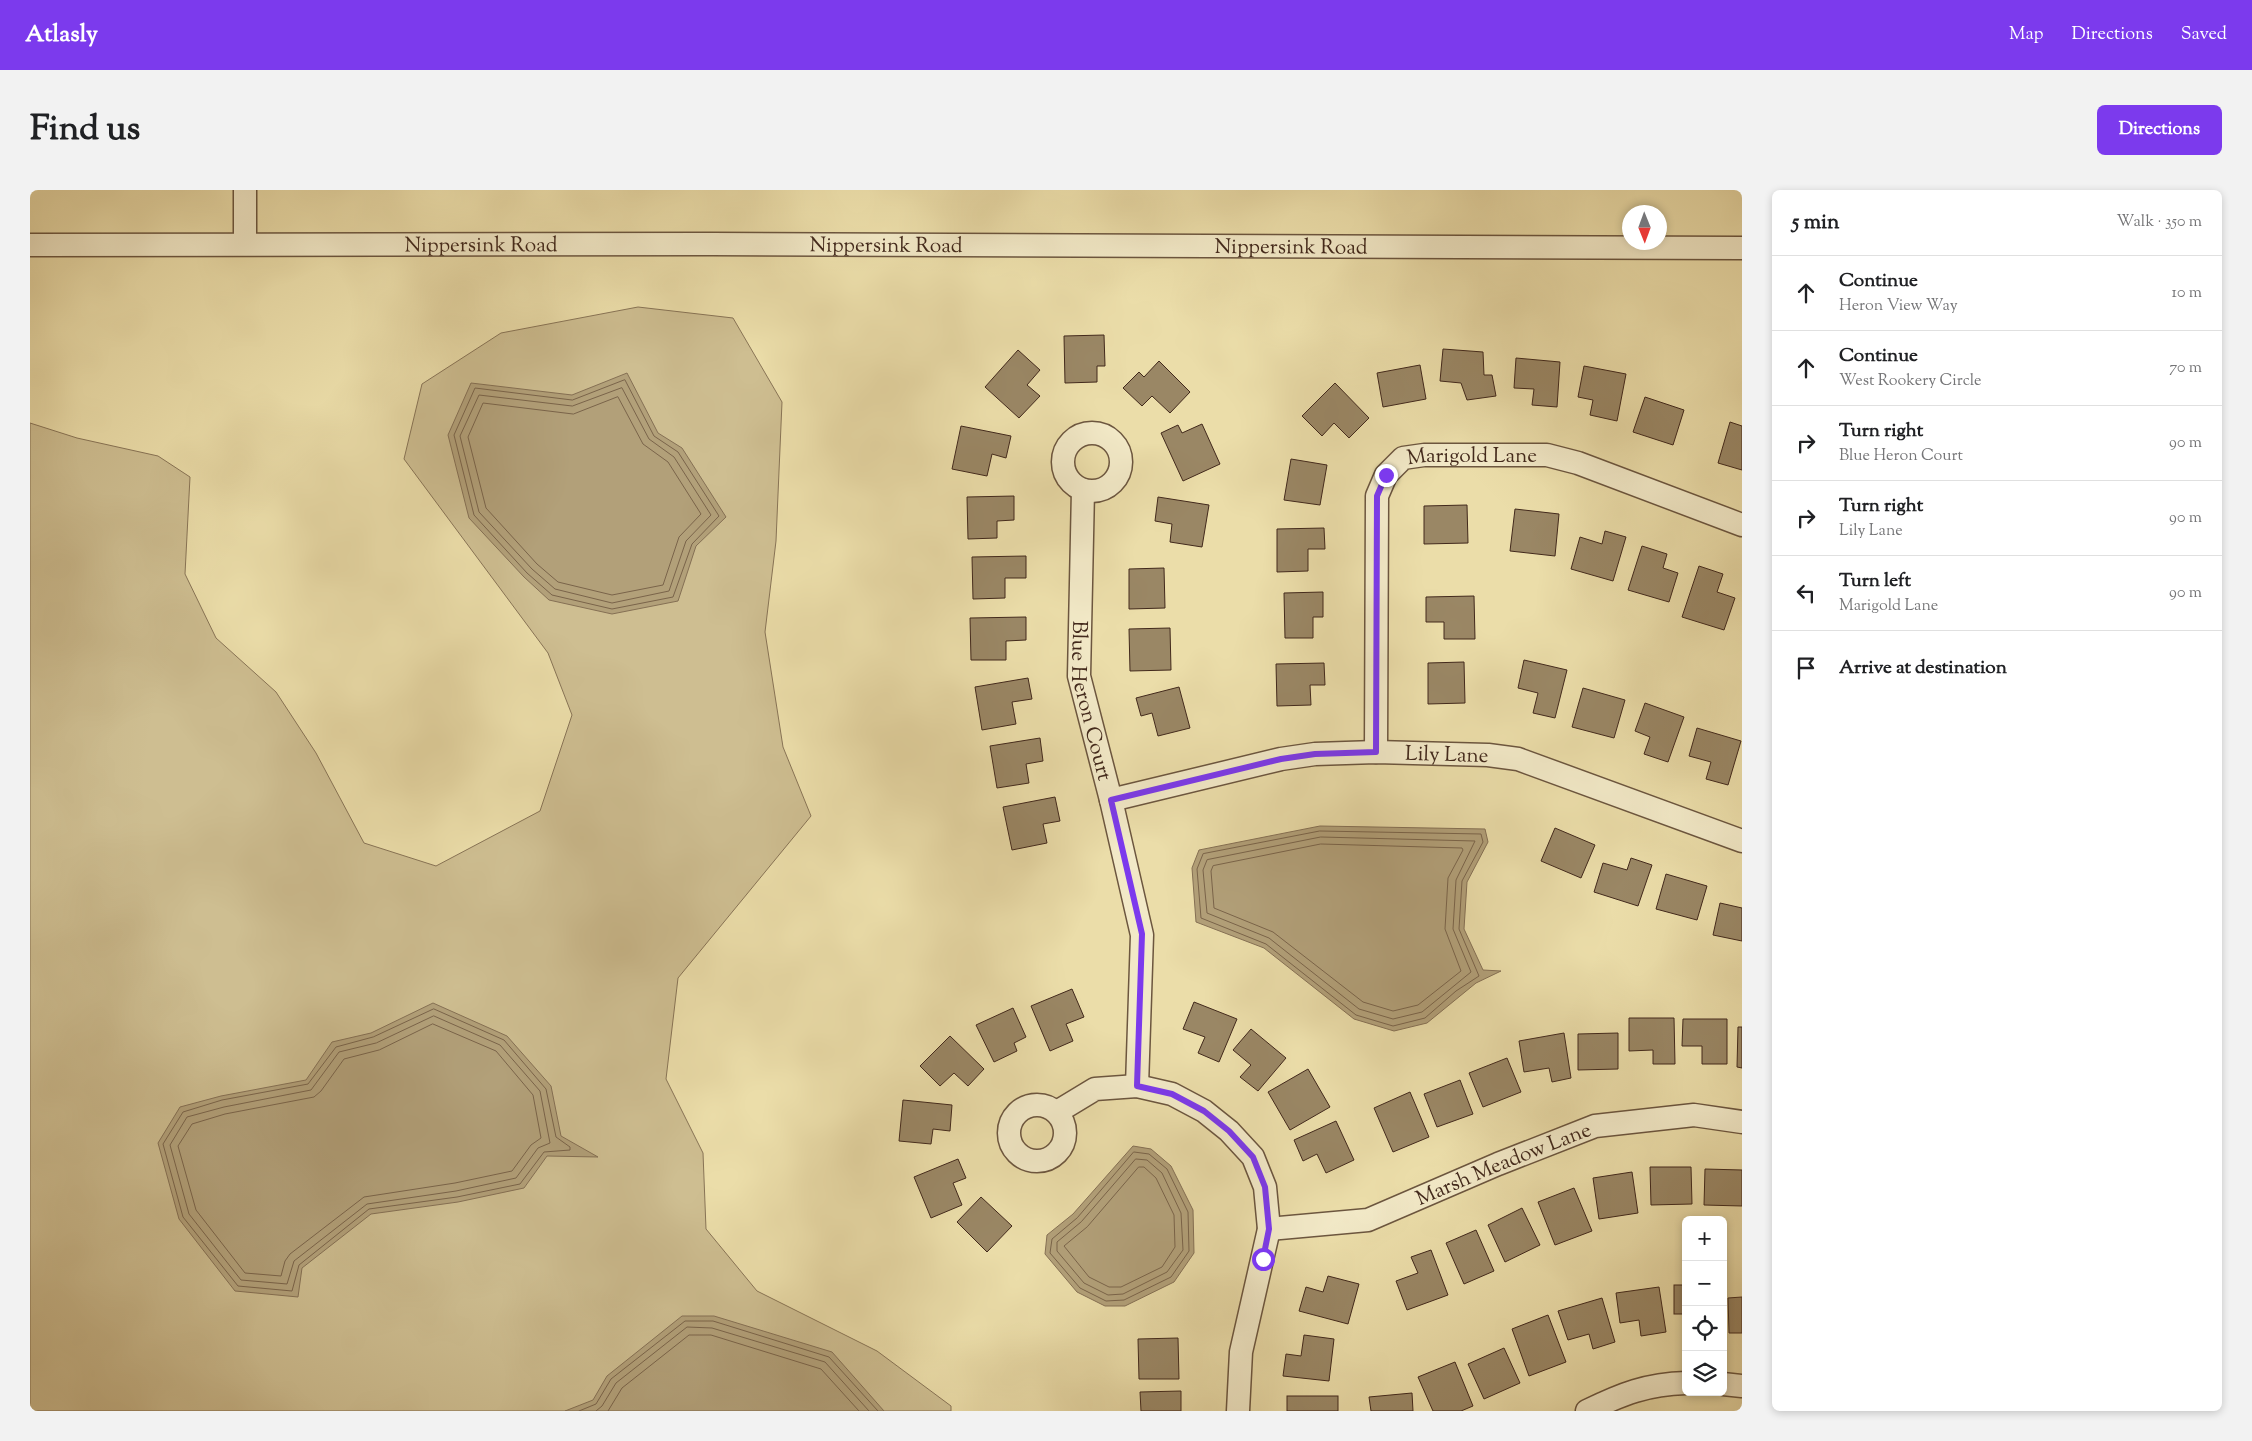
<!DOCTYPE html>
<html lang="en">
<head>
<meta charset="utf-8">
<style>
  :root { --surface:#fff; --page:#f2f2f2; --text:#202124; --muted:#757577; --line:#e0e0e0; --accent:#7c3aed }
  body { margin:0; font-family:"Sorts Mill Goudy",serif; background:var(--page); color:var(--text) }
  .controls { position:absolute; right:15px; bottom:15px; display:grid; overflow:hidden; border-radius:8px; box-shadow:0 2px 8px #0003 }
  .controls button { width:45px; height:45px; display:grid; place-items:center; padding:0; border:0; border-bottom:1px solid var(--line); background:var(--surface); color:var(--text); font:25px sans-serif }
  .compass { position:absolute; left:1592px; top:15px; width:45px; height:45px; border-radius:50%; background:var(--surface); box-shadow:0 2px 8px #0003; rotate:179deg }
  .stop { position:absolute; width:15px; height:15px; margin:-11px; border:4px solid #7c3aed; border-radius:50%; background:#fff }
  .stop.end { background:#7c3aed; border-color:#fff; box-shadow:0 1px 5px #0008 }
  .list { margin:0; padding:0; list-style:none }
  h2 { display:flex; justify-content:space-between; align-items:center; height:65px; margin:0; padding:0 20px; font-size:21px }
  h2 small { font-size:16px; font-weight:400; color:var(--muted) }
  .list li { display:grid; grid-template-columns:32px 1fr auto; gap:15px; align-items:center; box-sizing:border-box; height:75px; padding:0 20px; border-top:1px solid var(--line) }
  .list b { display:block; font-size:19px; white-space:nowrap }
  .list p { margin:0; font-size:16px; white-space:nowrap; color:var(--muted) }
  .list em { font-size:16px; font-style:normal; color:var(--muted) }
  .icon { flex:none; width:28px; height:28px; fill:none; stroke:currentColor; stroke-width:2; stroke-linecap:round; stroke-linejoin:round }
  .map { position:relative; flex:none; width:1712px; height:1221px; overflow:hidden; border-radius:8px }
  header { display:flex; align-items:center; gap:30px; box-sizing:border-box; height:70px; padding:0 25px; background:var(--accent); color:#fff }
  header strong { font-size:24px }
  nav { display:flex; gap:28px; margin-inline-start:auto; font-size:18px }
  .intro { display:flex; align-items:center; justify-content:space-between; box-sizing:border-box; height:120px; padding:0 30px }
  h1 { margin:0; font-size:35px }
  .button { padding:12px 22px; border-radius:8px; background:var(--accent); color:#fff; font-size:18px; font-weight:700 }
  main { display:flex; gap:30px; padding:0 30px }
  aside { flex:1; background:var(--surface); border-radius:8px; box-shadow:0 2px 8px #0003 }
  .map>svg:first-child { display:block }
  .green { fill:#cebe91; stroke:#887456 }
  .water { fill:#b2a079; stroke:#857054 }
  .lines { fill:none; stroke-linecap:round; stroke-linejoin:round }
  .shore { stroke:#7a644a; stroke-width:1 }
  .building { fill:#9a8765; stroke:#42291c }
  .minor-casing { stroke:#6c563f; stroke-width:25 }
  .minor { stroke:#f2e9c7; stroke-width:22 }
  .route { stroke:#7c3aed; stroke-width:6 }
  .labels { text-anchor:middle; stroke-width:4; stroke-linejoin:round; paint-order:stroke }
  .street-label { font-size:21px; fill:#42291c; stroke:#f2e9c7 }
</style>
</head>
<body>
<header>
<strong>Atlasly</strong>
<nav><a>Map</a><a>Directions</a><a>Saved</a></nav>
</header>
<div class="intro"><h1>Find us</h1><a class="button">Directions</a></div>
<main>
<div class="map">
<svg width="1712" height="1221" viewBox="0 0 1712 1221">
  <rect width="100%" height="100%" fill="#ebdda9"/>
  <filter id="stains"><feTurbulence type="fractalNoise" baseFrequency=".004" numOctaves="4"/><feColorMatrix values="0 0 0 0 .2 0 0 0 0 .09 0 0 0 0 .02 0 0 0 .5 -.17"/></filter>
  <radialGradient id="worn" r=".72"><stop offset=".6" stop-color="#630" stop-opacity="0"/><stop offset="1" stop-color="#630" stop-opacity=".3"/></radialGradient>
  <!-- green -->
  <path class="green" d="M 608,117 L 703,128 L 752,212 L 746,351 L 735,442 L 753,557 L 781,626 L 648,788 L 636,889 L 673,963 L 676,1039 L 727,1101 L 847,1161 L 921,1216 L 921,1221 L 0,1221 L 0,233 L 47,248 L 128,266 L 160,287 L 155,384 L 186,448 L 246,502 L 286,563 L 334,653 L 406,676 L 510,621 L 542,525 L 518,463 L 374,269 L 392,194 L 471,143 Z"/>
  <!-- water -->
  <g class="water">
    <path d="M 597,183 L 628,243 L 652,258 L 696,327 L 666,356 L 648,411 L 582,424 L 519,410 L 494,387 L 439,328 L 418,245 L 441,193 L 542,205 Z"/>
    <path d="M 1290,636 L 1455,639 L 1458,652 L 1437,692 L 1434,739 L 1453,780 L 1471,781 L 1446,793 L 1397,833 L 1364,841 L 1324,829 L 1234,758 L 1166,732 L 1162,678 L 1169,660 Z"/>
    <path d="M 403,813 L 477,846 L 521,896 L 531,946 L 568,967 L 517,966 L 494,998 L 428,1012 L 341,1024 L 272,1078 L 268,1107 L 205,1101 L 149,1029 L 128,953 L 150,917 L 191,906 L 276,890 L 302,852 L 341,843 Z"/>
    <path d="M 1103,956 L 1121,959 L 1141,976 L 1163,1020 L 1164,1063 L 1144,1092 L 1095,1116 L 1075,1116 L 1047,1102 L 1015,1064 L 1017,1045 L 1043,1024 Z"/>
    <path d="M 652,1126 L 684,1126 L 802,1162 L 854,1221 L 535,1221 L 563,1210 L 577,1186 Z"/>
  </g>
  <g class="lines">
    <!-- shore -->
    <g class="shore">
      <path d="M 595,190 L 624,246 L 648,262 L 689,326 L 662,354 L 643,407 L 582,419 L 522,405 L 497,383 L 444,325 L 424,245 L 445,198 L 542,210 Z"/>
      <path d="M 592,198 L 619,249 L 644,267 L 681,325 L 656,351 L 639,401 L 582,413 L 525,399 L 502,379 L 449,322 L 430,246 L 449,205 L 542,216 Z"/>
      <path d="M 588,207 L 613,254 L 638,272 L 671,324 L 649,347 L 633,395 L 582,405 L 528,392 L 507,374 L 456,318 L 438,247 L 453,213 L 543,224 Z"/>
      <path d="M 1290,641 L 1451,644 L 1453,652 L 1432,691 L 1429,739 L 1449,786 L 1426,801 L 1395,828 L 1363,836 L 1326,825 L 1236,754 L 1171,728 L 1167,679 L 1173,664 Z"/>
      <path d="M 1291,647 L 1445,651 L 1426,690 L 1423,739 L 1441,782 L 1392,822 L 1363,829 L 1329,819 L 1239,748 L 1177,723 L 1173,680 L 1177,670 Z"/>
      <path d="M 1291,654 L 1432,658 L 1433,660 L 1418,688 L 1415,739 L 1431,781 L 1388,815 L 1363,821 L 1333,812 L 1243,742 L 1184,718 L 1181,681 L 1183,676 Z"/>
      <path d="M 404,819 L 474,850 L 516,899 L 526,947 L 540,957 L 540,960 L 514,962 L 490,994 L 427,1007 L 339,1019 L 269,1075 L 262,1101 L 208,1096 L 153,1027 L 133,954 L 153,922 L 192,910 L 278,894 L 306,857 L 343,847 Z"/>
      <path d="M 404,826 L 470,855 L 510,901 L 520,953 L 508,958 L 486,988 L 426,1001 L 337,1014 L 264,1071 L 257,1094 L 211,1090 L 159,1024 L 140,955 L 157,927 L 194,917 L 281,900 L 309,862 L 346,853 Z"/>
      <path d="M 403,834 L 466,861 L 503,905 L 511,948 L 501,955 L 482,981 L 425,993 L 334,1007 L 260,1064 L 255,1071 L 251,1086 L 215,1083 L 166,1020 L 148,956 L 162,934 L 195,924 L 284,907 L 291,901 L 314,869 L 349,860 Z"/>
      <path d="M 1104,962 L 1119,964 L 1137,979 L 1158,1022 L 1159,1061 L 1141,1087 L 1094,1110 L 1076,1111 L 1050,1098 L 1020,1063 L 1022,1049 L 1047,1028 Z"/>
      <path d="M 1106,969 L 1117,970 L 1132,983 L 1151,1023 L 1153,1060 L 1137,1082 L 1093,1104 L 1078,1105 L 1054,1093 L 1027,1061 L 1027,1052 L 1051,1032 Z"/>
      <path d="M 1109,977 L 1114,977 L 1126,988 L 1144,1025 L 1145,1057 L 1132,1077 L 1091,1097 L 1079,1097 L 1059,1087 L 1034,1056 L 1057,1037 Z"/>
      <path d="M 549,1221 L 566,1214 L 581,1189 L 655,1131 L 683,1131 L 799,1167 L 848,1221"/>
      <path d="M 566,1221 L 572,1216 L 586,1193 L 657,1137 L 682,1138 L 795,1172 L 839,1221"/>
      <path d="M 578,1221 L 592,1198 L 659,1145 L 681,1145 L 791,1179 L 829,1221"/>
    </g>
  </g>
  <!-- building -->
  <g class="building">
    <path d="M 1074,145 L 1075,176 L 1067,176 L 1067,192 L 1035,193 L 1034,146 Z"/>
    <path d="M 1413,159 L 1453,162 L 1454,185 L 1462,185 L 1466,206 L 1437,210 L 1431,193 L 1410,191 Z"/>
    <path d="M 988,160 L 1010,180 L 997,195 L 1010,206 L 989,228 L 955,197 Z"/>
    <path d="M 1486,168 L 1530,172 L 1527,217 L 1502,215 L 1504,199 L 1484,198 Z"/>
    <path d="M 1129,171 L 1160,202 L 1140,223 L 1122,206 L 1112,216 L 1093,198 L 1109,182 L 1114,187 Z"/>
    <path d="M 1390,175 L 1396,209 L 1353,217 L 1347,183 Z"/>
    <path d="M 1554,176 L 1596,184 L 1587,231 L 1560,225 L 1563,210 L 1548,207 Z"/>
    <path d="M 1305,193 L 1339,228 L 1319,248 L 1304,233 L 1292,246 L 1272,226 Z"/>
    <path d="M 1615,207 L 1654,220 L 1643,255 L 1603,242 Z"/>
    <path d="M 1700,232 L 1712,236 L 1712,280 L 1688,273 Z"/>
    <path d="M 1172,234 L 1190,274 L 1153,291 L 1131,243 L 1148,235 L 1152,243 Z"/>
    <path d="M 931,236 L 981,246 L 976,268 L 962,264 L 957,286 L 922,279 Z"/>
    <path d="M 1261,269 L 1297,275 L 1290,315 L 1254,310 Z"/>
    <path d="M 984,306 L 984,330 L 967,331 L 967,348 L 938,349 L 937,307 Z"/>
    <path d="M 1128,307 L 1179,315 L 1172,357 L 1140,352 L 1142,334 L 1125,331 Z"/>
    <path d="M 1437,315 L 1438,353 L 1394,354 L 1394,316 Z"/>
    <path d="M 1485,319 L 1529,324 L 1525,366 L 1480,361 Z"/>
    <path d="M 1294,338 L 1295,359 L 1278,359 L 1278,381 L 1247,382 L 1247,339 Z"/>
    <path d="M 1575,341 L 1596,347 L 1583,391 L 1541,379 L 1550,347 L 1572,354 Z"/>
    <path d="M 1612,356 L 1637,364 L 1633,378 L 1648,383 L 1639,412 L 1598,400 Z"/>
    <path d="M 996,366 L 996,388 L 975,388 L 975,408 L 943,409 L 942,367 Z"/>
    <path d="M 1669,376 L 1693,384 L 1687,402 L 1705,408 L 1694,440 L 1652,427 Z"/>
    <path d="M 1134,378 L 1135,418 L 1099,419 L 1099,379 Z"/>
    <path d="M 1293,402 L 1293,427 L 1283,427 L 1283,448 L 1255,448 L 1254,403 Z"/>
    <path d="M 1444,406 L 1445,449 L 1414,449 L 1414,432 L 1396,432 L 1396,407 Z"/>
    <path d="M 996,427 L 996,450 L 976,451 L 976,470 L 941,470 L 940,428 Z"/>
    <path d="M 1140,438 L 1141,480 L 1100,481 L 1099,439 Z"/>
    <path d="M 1494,470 L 1537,480 L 1525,528 L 1503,523 L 1508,503 L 1488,498 Z"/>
    <path d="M 1434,472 L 1435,513 L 1398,514 L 1398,473 Z"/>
    <path d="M 1294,473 L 1295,495 L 1280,495 L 1281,515 L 1247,516 L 1246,474 Z"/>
    <path d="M 998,488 L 1002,509 L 982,512 L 986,534 L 952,540 L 945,497 Z"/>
    <path d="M 1149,497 L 1160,538 L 1128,546 L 1122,523 L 1111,526 L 1106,508 Z"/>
    <path d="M 1553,498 L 1595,510 L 1584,548 L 1542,537 Z"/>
    <path d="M 1615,513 L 1654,527 L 1638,572 L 1614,564 L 1620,547 L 1605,541 Z"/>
    <path d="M 1667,538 L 1711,551 L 1698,595 L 1676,589 L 1681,572 L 1659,566 Z"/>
    <path d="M 1010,548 L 1013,571 L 996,574 L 999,593 L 967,598 L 960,556 Z"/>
    <path d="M 1025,607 L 1030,631 L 1013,634 L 1017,653 L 982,660 L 973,617 Z"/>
    <path d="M 1525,638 L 1565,655 L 1551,688 L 1511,671 Z"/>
    <path d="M 1601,668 L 1622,675 L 1608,716 L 1564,702 L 1573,673 L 1597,680 Z"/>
    <path d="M 1636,684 L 1677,696 L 1667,730 L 1626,719 Z"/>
    <path d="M 1690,713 L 1712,718 L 1712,751 L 1683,745 Z"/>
    <path d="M 1042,799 L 1054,827 L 1036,834 L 1043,851 L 1020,861 L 1001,816 Z"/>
    <path d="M 1164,812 L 1207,829 L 1189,872 L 1168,863 L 1175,847 L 1153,839 Z"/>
    <path d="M 983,818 L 996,847 L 984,853 L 987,861 L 964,872 L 946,835 Z"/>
    <path d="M 1599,828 L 1644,828 L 1645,874 L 1623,874 L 1623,860 L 1599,861 Z"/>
    <path d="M 1653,829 L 1697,829 L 1697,874 L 1672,874 L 1672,856 L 1652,856 Z"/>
    <path d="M 1708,837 L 1712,837 L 1712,878 L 1707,877 Z"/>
    <path d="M 1221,839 L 1256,868 L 1228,901 L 1210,887 L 1221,875 L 1203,860 Z"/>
    <path d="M 1534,843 L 1541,888 L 1522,892 L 1519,878 L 1494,882 L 1489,851 Z"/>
    <path d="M 1588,843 L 1588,879 L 1548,880 L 1548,844 Z"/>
    <path d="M 920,846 L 954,879 L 938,896 L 924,883 L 910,896 L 890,876 Z"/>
    <path d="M 1477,868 L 1491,902 L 1453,917 L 1439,883 Z"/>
    <path d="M 1278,879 L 1300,917 L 1260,940 L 1238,902 Z"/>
    <path d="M 1430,890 L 1443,924 L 1407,937 L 1394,904 Z"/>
    <path d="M 1380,902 L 1399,947 L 1363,962 L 1344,918 Z"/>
    <path d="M 873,910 L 922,915 L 920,941 L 903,939 L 901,954 L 869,951 Z"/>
    <path d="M 1306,931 L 1324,970 L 1296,983 L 1287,964 L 1273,971 L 1264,950 Z"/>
    <path d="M 928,969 L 936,988 L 923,993 L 932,1015 L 901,1028 L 884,987 Z"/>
    <path d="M 1620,977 L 1661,977 L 1662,1014 L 1621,1015 Z"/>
    <path d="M 1675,979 L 1712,980 L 1712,1016 L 1674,1015 Z"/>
    <path d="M 1602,982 L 1608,1023 L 1569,1029 L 1563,988 Z"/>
    <path d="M 1544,998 L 1562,1041 L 1525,1055 L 1508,1012 Z"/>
    <path d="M 951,1007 L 982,1036 L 957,1062 L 927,1032 Z"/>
    <path d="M 1492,1018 L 1510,1055 L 1475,1072 L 1458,1035 Z"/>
    <path d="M 1446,1040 L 1464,1081 L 1434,1094 L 1416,1053 Z"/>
    <path d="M 1401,1060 L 1418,1105 L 1377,1120 L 1366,1091 L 1388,1083 L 1381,1067 Z"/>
    <path d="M 1298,1086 L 1329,1094 L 1318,1134 L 1269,1121 L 1276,1097 L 1293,1102 Z"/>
    <rect x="1644" y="1095" width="12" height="29"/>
    <path d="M 1629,1097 L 1636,1142 L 1611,1146 L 1609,1130 L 1590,1133 L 1586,1103 Z"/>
    <path d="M 1712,1107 L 1712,1143 L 1699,1143 L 1698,1108 Z"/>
    <path d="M 1572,1108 L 1585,1152 L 1563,1159 L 1559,1144 L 1538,1150 L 1528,1121 Z"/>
    <path d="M 1518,1125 L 1536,1172 L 1499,1186 L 1482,1139 Z"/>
    <path d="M 1274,1145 L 1304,1149 L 1299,1191 L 1253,1186 L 1256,1164 L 1271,1166 Z"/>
    <path d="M 1148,1148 L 1149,1189 L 1109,1189 L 1108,1149 Z"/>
    <path d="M 1474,1158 L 1490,1193 L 1454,1209 L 1438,1174 Z"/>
    <path d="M 1425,1172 L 1443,1216 L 1431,1221 L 1403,1221 L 1388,1187 Z"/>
    <path d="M 1151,1201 L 1151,1221 L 1111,1221 L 1110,1202 Z"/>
    <path d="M 1382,1203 L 1383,1221 L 1341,1221 L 1339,1207 Z"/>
    <rect x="1257" y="1206" width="51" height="15"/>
  </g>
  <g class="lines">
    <defs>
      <g id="minor">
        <path d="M 215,54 L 215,0"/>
        <path id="s1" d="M 0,55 L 682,54 L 1712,58"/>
        <circle cx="1062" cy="272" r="29"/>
        <path id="s2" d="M 1053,300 L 1049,486 L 1081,610 L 1112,745 L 1107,896"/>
        <path id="s3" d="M 1346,562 L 1347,306 L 1356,285 L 1373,268 L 1394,265 L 1517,265 L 1548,273 L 1712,335"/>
        <path id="s4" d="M 1081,610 L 1251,569 L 1285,564 L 1346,562 L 1458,565 L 1488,569 L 1712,651"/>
        <circle cx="1007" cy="943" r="28"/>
        <path d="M 1027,922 L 1065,899 L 1107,896 L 1142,904 L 1174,921 L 1199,941 L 1223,967 L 1235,997 L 1239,1039 L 1211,1162 L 1208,1221"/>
        <path id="s5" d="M 1239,1039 L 1338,1030 L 1468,974 L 1565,936 L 1664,925 L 1712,932"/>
        <path d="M 1693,1194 L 1712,1196"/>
        <path d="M 1557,1221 C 1592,1204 1617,1194 1656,1193"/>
      </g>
    </defs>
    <!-- minor casing -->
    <use href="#minor" class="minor-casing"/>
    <!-- minor -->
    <use href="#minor" class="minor"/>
  </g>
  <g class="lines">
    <!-- route -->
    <path class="route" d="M 1233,1069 L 1239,1039 L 1235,997 L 1223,967 L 1199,941 L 1174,921 L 1142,904 L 1107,896 L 1112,744 L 1081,610 L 1251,569 L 1285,564 L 1346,562 L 1347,306 L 1356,285"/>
  </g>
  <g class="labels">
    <!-- street labels -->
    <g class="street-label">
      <text dy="7" stroke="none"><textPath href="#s1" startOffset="451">Nippersink Road</textPath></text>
      <text dy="7" stroke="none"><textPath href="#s1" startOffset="856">Nippersink Road</textPath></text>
      <text dy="7" stroke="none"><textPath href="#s1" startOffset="1261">Nippersink Road</textPath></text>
      <text dy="7" stroke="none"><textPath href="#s3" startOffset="372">Marigold Lane</textPath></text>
      <text dy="7" stroke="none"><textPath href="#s2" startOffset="212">Blue Heron Court</textPath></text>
      <text dy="7" stroke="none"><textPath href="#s4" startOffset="341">Lily Lane</textPath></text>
      <text dy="7" stroke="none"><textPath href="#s5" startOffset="246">Marsh Meadow Lane</textPath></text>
    </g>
  </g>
  <rect width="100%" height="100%" filter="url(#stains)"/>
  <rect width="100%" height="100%" fill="url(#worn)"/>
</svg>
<div class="controls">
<button>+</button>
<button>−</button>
<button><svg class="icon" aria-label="locate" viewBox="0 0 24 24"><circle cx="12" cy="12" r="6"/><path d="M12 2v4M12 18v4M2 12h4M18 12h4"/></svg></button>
<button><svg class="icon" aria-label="layers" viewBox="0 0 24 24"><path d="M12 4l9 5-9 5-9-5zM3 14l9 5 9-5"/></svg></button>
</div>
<svg class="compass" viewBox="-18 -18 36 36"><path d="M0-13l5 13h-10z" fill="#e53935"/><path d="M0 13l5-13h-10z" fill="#757577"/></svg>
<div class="stop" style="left:1233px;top:1069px"></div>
<div class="stop end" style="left:1356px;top:285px"></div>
</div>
<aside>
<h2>5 min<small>Walk · 350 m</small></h2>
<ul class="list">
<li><svg class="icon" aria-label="ahead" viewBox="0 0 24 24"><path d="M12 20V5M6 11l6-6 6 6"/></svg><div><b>Continue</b><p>Heron View Way</p></div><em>10 m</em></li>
<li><svg class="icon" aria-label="ahead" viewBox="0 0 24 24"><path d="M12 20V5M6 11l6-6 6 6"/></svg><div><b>Continue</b><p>West Rookery Circle</p></div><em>70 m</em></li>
<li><svg class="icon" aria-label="right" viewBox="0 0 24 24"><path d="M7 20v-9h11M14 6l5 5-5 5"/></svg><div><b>Turn right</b><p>Blue Heron Court</p></div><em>90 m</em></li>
<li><svg class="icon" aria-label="right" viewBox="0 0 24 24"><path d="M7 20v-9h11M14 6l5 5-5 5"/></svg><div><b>Turn right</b><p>Lily Lane</p></div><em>90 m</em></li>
<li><svg class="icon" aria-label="left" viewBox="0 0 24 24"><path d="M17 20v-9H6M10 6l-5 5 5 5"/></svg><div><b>Turn left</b><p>Marigold Lane</p></div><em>90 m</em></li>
<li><svg class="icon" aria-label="arrive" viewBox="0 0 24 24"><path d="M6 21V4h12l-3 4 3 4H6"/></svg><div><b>Arrive at destination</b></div></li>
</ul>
</aside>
</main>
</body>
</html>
